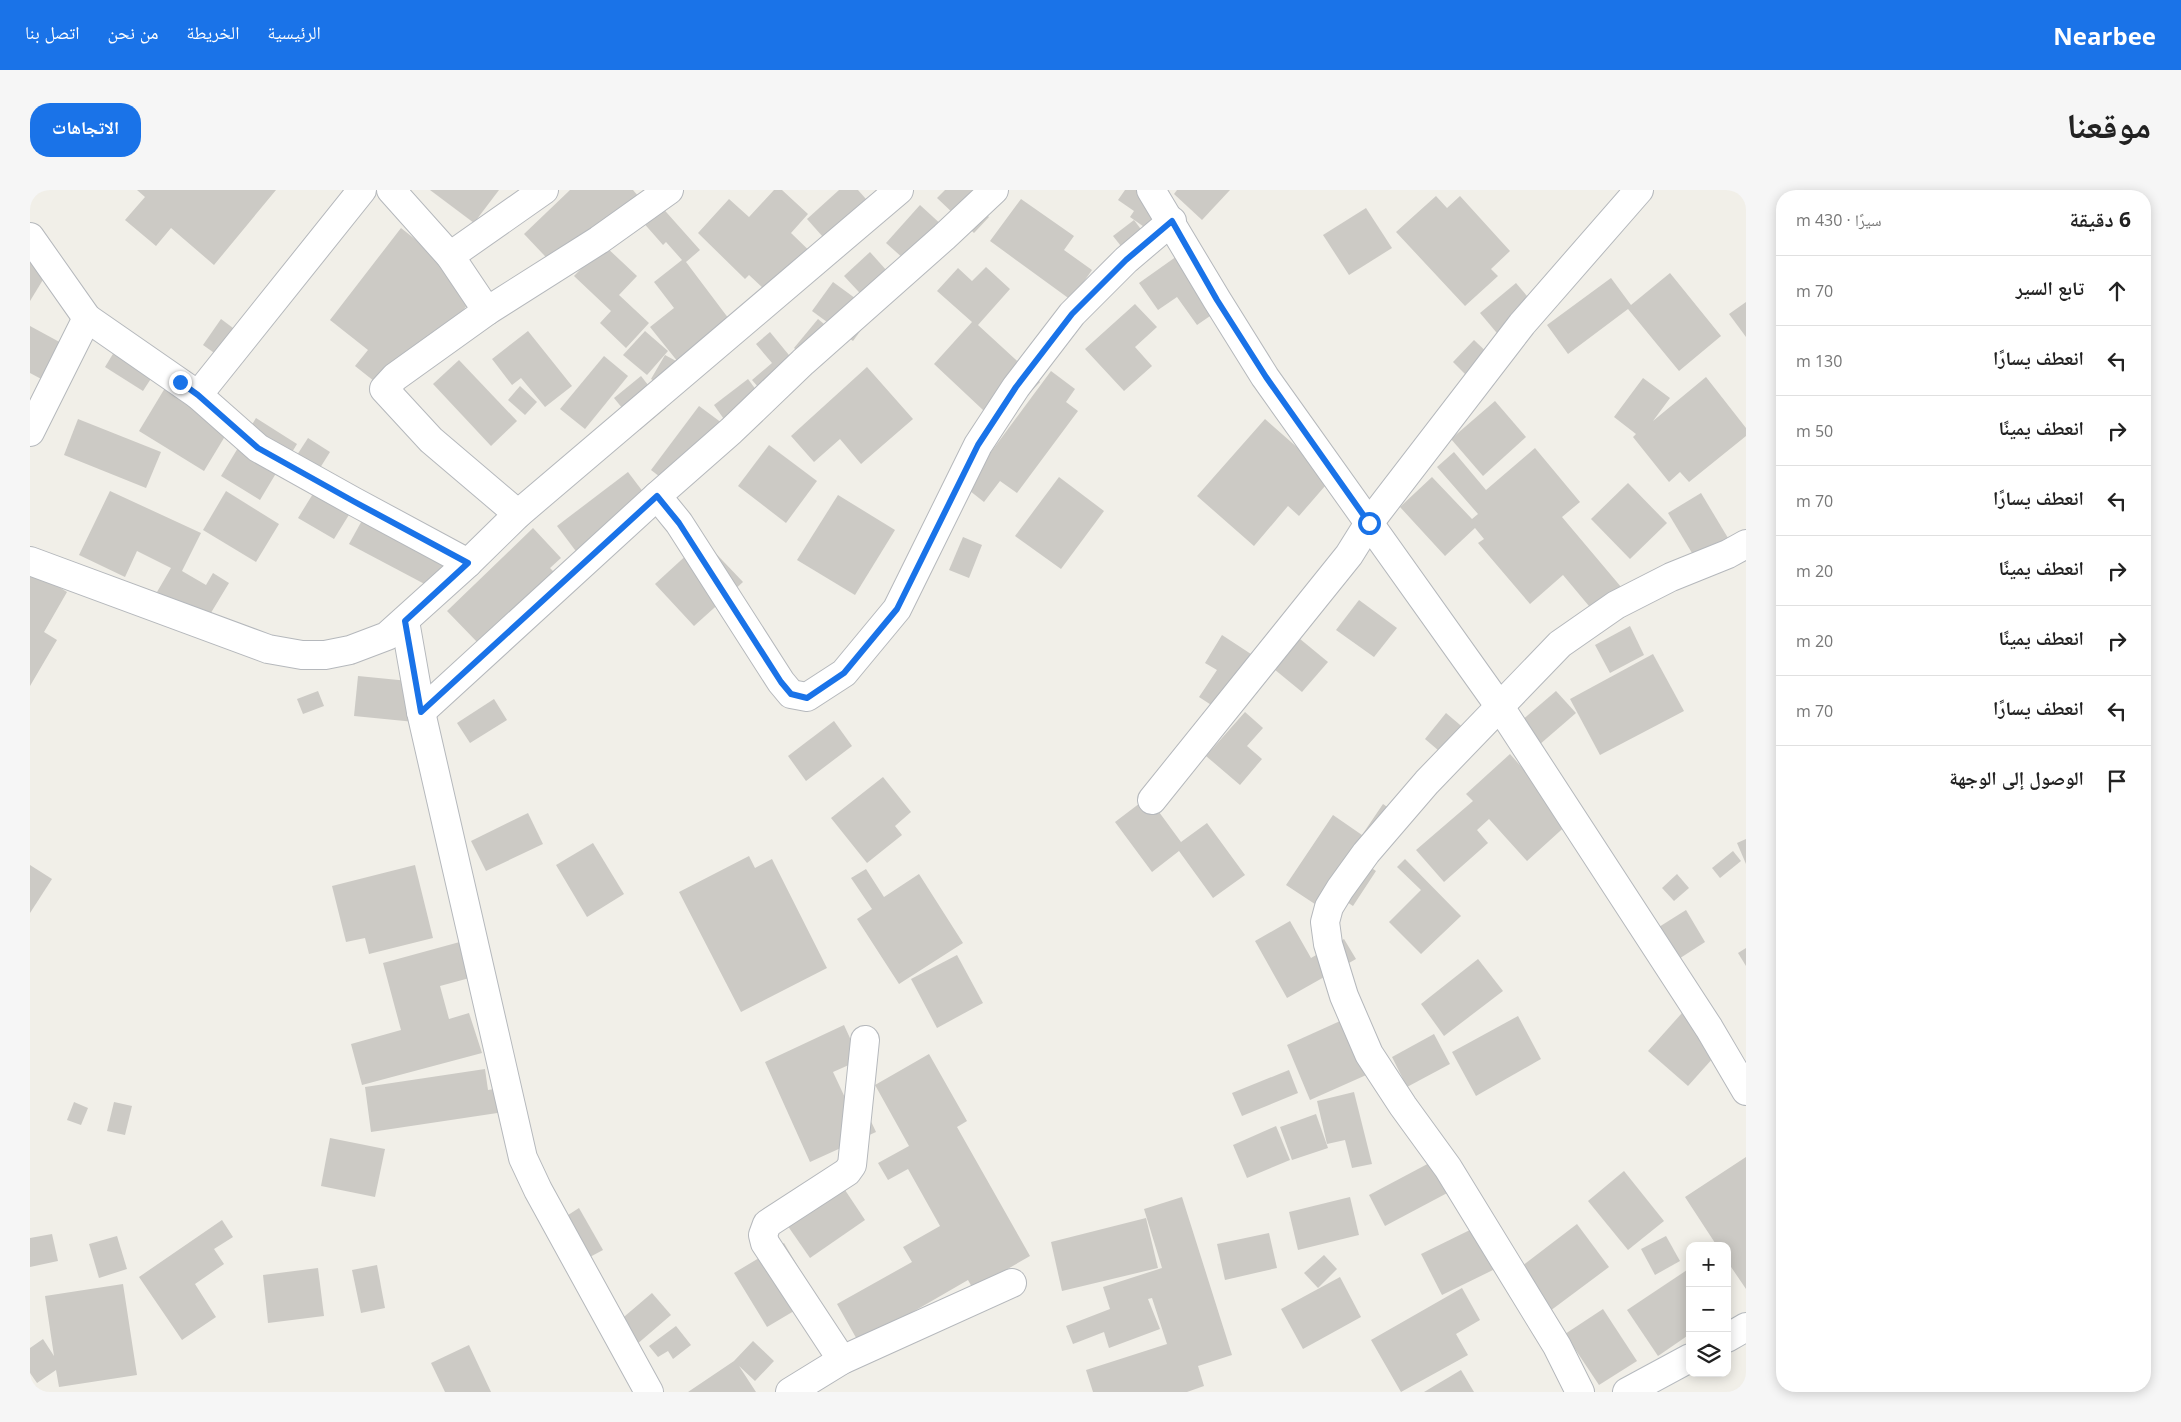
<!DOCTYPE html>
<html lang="ar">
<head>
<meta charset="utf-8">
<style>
  :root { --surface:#fff; --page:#f6f6f6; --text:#222; --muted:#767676; --line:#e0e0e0; --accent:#1a73e8 }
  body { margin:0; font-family:"Open Sans","Noto Naskh Arabic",sans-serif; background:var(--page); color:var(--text); direction:rtl }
  .controls { position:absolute; right:15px; bottom:15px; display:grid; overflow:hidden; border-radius:10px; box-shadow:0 2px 12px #0003 }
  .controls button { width:45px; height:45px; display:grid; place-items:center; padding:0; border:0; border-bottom:1px solid var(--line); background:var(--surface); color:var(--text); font:25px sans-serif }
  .stop { position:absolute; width:15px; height:15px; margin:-11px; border:4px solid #1a73e8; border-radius:50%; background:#fff }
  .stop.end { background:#1a73e8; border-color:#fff; box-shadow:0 1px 5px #0008 }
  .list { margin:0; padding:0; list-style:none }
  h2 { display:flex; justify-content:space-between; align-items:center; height:65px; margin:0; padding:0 20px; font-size:21px }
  h2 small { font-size:16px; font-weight:400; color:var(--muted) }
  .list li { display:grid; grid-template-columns:32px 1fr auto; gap:15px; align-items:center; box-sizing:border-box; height:70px; padding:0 20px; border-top:1px solid var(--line) }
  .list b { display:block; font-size:19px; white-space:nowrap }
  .list em { font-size:16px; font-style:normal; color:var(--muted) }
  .icon { flex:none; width:28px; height:28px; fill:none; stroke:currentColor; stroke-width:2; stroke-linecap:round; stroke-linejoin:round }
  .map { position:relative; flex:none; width:1716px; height:1202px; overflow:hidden; direction:ltr; border-radius:20px }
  header { display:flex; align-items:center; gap:30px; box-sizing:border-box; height:70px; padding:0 25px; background:var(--accent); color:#fff }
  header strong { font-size:24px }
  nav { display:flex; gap:28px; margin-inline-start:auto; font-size:18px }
  .intro { display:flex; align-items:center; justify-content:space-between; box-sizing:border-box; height:120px; padding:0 30px }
  h1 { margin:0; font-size:35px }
  .button { padding:12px 22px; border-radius:20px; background:var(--accent); color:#fff; font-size:18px; font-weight:700 }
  main { display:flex; gap:30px; padding:0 30px }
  aside { flex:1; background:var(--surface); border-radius:20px; box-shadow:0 2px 12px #0003 }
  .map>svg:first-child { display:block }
  .building { fill:#cccac5 }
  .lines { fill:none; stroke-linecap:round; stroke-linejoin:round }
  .minor-casing { stroke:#b5b8bc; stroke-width:30 }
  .secondary-casing { stroke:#b6babf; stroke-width:30 }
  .minor { stroke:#fff; stroke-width:28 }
  .secondary { stroke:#fff; stroke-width:28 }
  .route { stroke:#1a73e8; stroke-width:6 }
</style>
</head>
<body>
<header>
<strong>Nearbee</strong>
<nav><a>الرئيسية</a><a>الخريطة</a><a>من نحن</a><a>اتصل بنا</a></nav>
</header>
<div class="intro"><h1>موقعنا</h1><a class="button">الاتجاهات</a></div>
<main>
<aside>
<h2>6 دقيقة<small>سيرًا · 430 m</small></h2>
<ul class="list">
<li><svg class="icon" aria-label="ahead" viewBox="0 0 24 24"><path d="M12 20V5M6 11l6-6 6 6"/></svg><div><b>تابع السير</b></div><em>70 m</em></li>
<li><svg class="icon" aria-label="left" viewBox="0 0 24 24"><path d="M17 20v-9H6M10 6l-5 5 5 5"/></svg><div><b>انعطف يسارًا</b></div><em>130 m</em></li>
<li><svg class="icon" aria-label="right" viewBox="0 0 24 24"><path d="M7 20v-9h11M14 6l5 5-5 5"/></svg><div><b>انعطف يمينًا</b></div><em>50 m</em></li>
<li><svg class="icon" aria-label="left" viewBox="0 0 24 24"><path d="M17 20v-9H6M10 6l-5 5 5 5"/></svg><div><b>انعطف يسارًا</b></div><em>70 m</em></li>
<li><svg class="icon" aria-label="right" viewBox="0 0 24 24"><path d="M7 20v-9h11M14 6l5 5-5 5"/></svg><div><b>انعطف يمينًا</b></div><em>20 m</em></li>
<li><svg class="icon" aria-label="right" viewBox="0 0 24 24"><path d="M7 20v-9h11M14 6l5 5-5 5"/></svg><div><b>انعطف يمينًا</b></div><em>20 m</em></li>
<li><svg class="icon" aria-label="left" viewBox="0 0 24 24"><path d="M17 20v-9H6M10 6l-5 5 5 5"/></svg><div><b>انعطف يسارًا</b></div><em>70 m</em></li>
<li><svg class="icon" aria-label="arrive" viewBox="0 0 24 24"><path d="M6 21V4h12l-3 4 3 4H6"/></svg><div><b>الوصول إلى الوجهة</b></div></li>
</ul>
</aside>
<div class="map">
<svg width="1716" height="1202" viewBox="0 0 1716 1202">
  <rect width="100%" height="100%" fill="#f1efe8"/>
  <!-- building -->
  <g class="building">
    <path d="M 107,0 L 246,0 L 184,75 L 141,38 L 126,56 L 95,30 L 115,7 Z"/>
    <path d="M 400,0 L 469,0 L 444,33 Z"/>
    <path d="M 540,0 L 603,0 L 609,7 L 531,83 L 494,44 Z"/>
    <path d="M 744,0 L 752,0 L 778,24 L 761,43 L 793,74 L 753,117 L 719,85 L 715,89 L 668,43 L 699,9 L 719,27 Z"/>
    <path d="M 809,0 L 828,0 L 851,26 L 808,64 L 777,29 Z"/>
    <path d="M 915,0 L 943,0 L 937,6 L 959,27 L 944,43 L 907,8 Z"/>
    <path d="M 1095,0 L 1117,0 L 1134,51 L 1100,27 L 1104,21 L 1088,10 Z"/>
    <path d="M 1147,0 L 1200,0 L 1172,30 L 1144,4 Z"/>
    <path d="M 1406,6 L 1417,18 L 1430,6 L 1480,61 L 1461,79 L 1468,86 L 1435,116 L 1366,42 Z"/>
    <path d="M 991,9 L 1044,46 L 1034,60 L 1062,80 L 1041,110 L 960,51 Z"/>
    <path d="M 629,14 L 670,60 L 656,72 L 705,137 L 641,201 L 621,189 L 635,165 L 648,172 L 620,137 L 644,118 L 624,92 L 652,70 L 636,52 L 633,55 L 611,30 Z"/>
    <path d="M 890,15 L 926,48 L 892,85 L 856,53 Z"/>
    <path d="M 1336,18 L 1362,58 L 1319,85 L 1293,45 Z"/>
    <path d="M 1104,30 L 1122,54 L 1102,70 L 1083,46 Z"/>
    <path d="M 371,38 L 449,100 L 384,183 L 349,195 L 325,176 L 338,160 L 300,130 Z"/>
    <path d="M 0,55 L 25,70 L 0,111 Z"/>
    <path d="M 574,55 L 607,86 L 589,105 L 619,133 L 596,158 L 570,133 L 581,121 L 544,86 Z"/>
    <path d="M 1157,59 L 1196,115 L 1167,135 L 1147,107 L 1128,120 L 1109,93 Z"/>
    <path d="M 840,62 L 866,91 L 841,115 L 814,86 Z"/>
    <path d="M 956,77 L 980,99 L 948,135 L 1010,192 L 969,235 L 904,174 L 942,132 L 907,101 L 928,78 L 942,91 Z"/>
    <path d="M 1640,83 L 1691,146 L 1649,181 L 1598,119 L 1538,164 L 1517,135 L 1581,88 L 1601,115 Z"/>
    <path d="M 803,92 L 844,122 L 823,151 L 782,121 Z"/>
    <path d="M 1486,93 L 1513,125 L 1477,155 L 1450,123 Z"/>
    <path d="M 1716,112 L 1716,147 L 1699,124 Z"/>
    <path d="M 1105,114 L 1127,137 L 1105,157 L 1122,176 L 1094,201 L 1055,159 Z"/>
    <path d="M 191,129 L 215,147 L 197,172 L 173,155 Z"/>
    <path d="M 788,129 L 812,149 L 788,178 L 764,158 Z"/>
    <path d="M 0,136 L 35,155 L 15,191 L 0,183 Z"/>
    <path d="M 498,141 L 542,196 L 515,217 L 491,188 L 482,195 L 462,169 Z"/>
    <path d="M 615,141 L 638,161 L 617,185 L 593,165 Z"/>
    <path d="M 740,142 L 777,187 L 744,215 L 722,190 L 742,173 L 726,154 Z"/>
    <path d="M 92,149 L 131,173 L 113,201 L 75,177 Z"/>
    <path d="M 1444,150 L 1465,170 L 1443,192 L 1423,172 Z"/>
    <path d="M 574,166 L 598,186 L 555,239 L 530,219 Z"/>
    <path d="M 429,170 L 487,231 L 461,256 L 403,194 Z"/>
    <path d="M 837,177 L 883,229 L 831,274 L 810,249 L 784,272 L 761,246 Z"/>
    <path d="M 1021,181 L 1045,199 L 1036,212 L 1048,221 L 987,303 L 970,291 L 954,312 L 935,297 Z"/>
    <path d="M 611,186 L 636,218 L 610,240 L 584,208 Z"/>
    <path d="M 1676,187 L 1716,238 L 1716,246 L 1659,292 L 1650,282 L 1639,292 L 1603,247 L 1606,244 L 1584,227 L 1613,188 L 1640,208 L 1623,231 Z"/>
    <path d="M 718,189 L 738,216 L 703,242 L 684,215 Z"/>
    <path d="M 138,193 L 203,233 L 174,281 L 109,241 Z"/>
    <path d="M 490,196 L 507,212 L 495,225 L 478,210 Z"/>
    <path d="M 1465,211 L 1496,247 L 1453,286 L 1421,249 Z"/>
    <path d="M 669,216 L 700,239 L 651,303 L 621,280 Z"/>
    <path d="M 226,228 L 267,254 L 253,277 L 251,275 L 230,310 L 191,286 Z"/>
    <path d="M 48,229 L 131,262 L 116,298 L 34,265 Z"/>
    <path d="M 1235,229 L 1302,288 L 1269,326 L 1258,316 L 1224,356 L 1167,306 Z"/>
    <path d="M 278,248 L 300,262 L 280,294 L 258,279 Z"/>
    <path d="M 739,255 L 787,291 L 756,333 L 708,296 Z"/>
    <path d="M 1505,258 L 1550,312 L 1532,327 L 1597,404 L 1569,428 L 1533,385 L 1500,414 L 1448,353 L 1454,349 L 1445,338 L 1415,366 L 1370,317 L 1402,287 L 1442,329 L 1448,324 L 1407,277 L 1424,262 L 1456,300 Z"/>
    <path d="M 598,282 L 626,319 L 554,372 L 527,336 Z"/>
    <path d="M 294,286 L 330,307 L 304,349 L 268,328 Z"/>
    <path d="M 1029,287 L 1074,321 L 1031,379 L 985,346 Z"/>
    <path d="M 1598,293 L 1637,333 L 1600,369 L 1561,329 Z"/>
    <path d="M 80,301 L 171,343 L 152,381 L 176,395 L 183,383 L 199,393 L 176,431 L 127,402 L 141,378 L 107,361 L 95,387 L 49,365 Z"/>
    <path d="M 196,301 L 249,334 L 226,372 L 173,340 Z"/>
    <path d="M 1671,303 L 1698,348 L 1665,368 L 1638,323 Z"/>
    <path d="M 808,305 L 865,340 L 825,405 L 767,370 Z"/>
    <path d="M 345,307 L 426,358 L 404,399 L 319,354 Z"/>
    <path d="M 503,338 L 531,368 L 520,378 L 531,389 L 449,454 L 417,421 Z"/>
    <path d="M 933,347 L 952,355 L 939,388 L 919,380 Z"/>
    <path d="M 673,350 L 713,392 L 664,436 L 625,394 Z"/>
    <path d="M 0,379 L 37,402 L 14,442 L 27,450 L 0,496 Z"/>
    <path d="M 1329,410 L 1367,438 L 1344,467 L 1306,440 Z"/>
    <path d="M 1600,436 L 1614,465 L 1580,483 L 1565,455 Z"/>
    <path d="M 1264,444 L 1298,472 L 1272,502 L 1238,474 Z"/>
    <path d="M 1192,445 L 1224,466 L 1189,520 L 1169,507 L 1187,480 L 1175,473 Z"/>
    <path d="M 1623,464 L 1654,521 L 1570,565 L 1540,509 Z"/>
    <path d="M 328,486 L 399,493 L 395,533 L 324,526 Z"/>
    <path d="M 288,501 L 294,516 L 273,524 L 267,509 Z"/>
    <path d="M 1526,501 L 1546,523 L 1509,555 L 1490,532 Z"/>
    <path d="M 464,509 L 477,530 L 440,553 L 427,533 Z"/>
    <path d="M 1215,522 L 1233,538 L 1217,556 L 1232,569 L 1210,595 L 1176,566 Z"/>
    <path d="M 1416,523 L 1449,551 L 1428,577 L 1395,549 Z"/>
    <path d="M 804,531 L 822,556 L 776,591 L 758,566 Z"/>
    <path d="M 1480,564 L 1540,632 L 1497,671 L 1459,629 L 1447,640 L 1458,653 L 1414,692 L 1386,660 L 1443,611 L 1436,604 Z"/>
    <path d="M 853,587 L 881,622 L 865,636 L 872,645 L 837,673 L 801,628 Z"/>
    <path d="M 1118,607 L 1151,652 L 1177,633 L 1215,685 L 1183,708 L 1149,661 L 1122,682 L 1085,632 Z"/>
    <path d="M 1353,614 L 1373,628 L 1328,669 L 1346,681 L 1323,716 L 1308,706 L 1297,722 L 1256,695 L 1303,625 L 1332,645 Z"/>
    <path d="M 498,623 L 513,654 L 456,681 L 441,651 Z"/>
    <path d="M 1716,649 L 1716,674 L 1707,653 Z"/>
    <path d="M 563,653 L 594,704 L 557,727 L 526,675 Z"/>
    <path d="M 1703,661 L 1711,671 L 1690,688 L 1682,678 Z"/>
    <path d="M 719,666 L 725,678 L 742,669 L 797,778 L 711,822 L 649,702 Z"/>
    <path d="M 1375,669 L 1431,726 L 1391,764 L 1359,732 L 1391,700 L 1367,677 Z"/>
    <path d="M 0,675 L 22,689 L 0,723 Z"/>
    <path d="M 385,675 L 403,748 L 339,764 L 335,748 L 316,752 L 302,696 Z"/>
    <path d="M 836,679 L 854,707 L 889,684 L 933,753 L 869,794 L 827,729 L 842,719 L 821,688 Z"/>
    <path d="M 1647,684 L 1659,698 L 1644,711 L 1632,698 Z"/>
    <path d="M 1656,720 L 1675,752 L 1641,774 L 1621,742 Z"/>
    <path d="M 1260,731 L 1281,768 L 1314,749 L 1326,769 L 1257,808 L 1225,751 Z"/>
    <path d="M 437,750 L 447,786 L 410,796 L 419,829 L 439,823 L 452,863 L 332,895 L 321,854 L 371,840 L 353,773 Z"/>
    <path d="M 1716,758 L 1716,776 L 1708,763 Z"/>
    <path d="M 927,765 L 953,813 L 907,838 L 881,789 Z"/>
    <path d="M 1448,769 L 1473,801 L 1414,846 L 1391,814 Z"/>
    <path d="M 1652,823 L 1692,858 L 1658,896 L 1618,861 Z"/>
    <path d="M 1488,826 L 1511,869 L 1446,906 L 1422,862 Z"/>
    <path d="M 1319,827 L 1343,882 L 1280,910 L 1257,855 Z"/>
    <path d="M 814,835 L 830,870 L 803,882 L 818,914 L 830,908 L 846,942 L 780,972 L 735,872 Z"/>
    <path d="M 1404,844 L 1420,874 L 1377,897 L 1362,867 Z"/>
    <path d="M 899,864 L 937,931 L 927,937 L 1000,1066 L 943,1099 L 938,1090 L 829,1153 L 807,1114 L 882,1072 L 873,1057 L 910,1036 L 878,979 L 858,990 L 848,973 L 879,956 L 845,895 Z"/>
    <path d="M 455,879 L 458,900 L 471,898 L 474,922 L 341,942 L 335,897 Z"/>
    <path d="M 1259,880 L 1268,903 L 1212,926 L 1202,903 Z"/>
    <path d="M 1324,902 L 1342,974 L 1322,978 L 1315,950 L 1297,954 L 1287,911 Z"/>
    <path d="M 44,912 L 58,918 L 51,935 L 37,930 Z"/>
    <path d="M 84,912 L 102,916 L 95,945 L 77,941 Z"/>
    <path d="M 1286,924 L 1298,958 L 1262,970 L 1250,937 Z"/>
    <path d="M 1246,936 L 1260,970 L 1217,988 L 1203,955 Z"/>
    <path d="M 300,948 L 355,959 L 345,1007 L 291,996 Z"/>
    <path d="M 1716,967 L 1716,1099 L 1697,1071 L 1697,1056 L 1687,1056 L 1655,1007 Z"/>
    <path d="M 1405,970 L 1421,1001 L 1355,1036 L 1339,1005 Z"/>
    <path d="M 1594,981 L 1634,1031 L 1598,1060 L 1558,1011 Z"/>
    <path d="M 811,994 L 835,1030 L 780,1068 L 755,1032 Z"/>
    <path d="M 1152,1007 L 1202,1165 L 1168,1176 L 1174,1196 L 1157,1202 L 1063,1202 L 1056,1180 L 1137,1154 L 1122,1108 L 1118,1109 L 1130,1139 L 1079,1158 L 1074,1142 L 1043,1154 L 1036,1136 L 1080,1119 L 1073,1097 L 1132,1078 L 1114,1019 Z"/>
    <path d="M 1320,1007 L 1329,1045 L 1268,1060 L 1259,1022 Z"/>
    <path d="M 549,1018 L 573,1060 L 558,1068 L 535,1027 Z"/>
    <path d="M 1116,1028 L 1128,1078 L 1032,1101 L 1021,1052 Z"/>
    <path d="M 192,1030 L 203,1047 L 184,1059 L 194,1074 L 165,1094 L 186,1127 L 152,1150 L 109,1087 Z"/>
    <path d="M 1547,1034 L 1579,1077 L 1520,1121 L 1488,1079 Z"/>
    <path d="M 1444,1038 L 1465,1079 L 1412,1105 L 1391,1064 Z"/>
    <path d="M 1239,1043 L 1247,1078 L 1195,1090 L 1187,1054 Z"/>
    <path d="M 22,1044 L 28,1071 L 0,1077 L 0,1048 Z"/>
    <path d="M 87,1046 L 97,1079 L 69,1088 L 59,1054 Z"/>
    <path d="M 1636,1046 L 1650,1071 L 1625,1085 L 1611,1059 Z"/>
    <path d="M 754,1053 L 792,1117 L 764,1121 L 737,1137 L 704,1083 Z"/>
    <path d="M 1294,1065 L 1307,1079 L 1288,1098 L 1274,1083 Z"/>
    <path d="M 347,1075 L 355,1118 L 331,1123 L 322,1080 Z"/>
    <path d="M 288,1078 L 294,1126 L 238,1133 L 233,1085 Z"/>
    <path d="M 1660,1078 L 1660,1144 L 1628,1166 L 1597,1120 Z"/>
    <path d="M 1310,1087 L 1331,1127 L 1273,1159 L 1251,1119 Z"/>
    <path d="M 93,1094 L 107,1185 L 29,1197 L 26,1180 L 7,1193 L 0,1183 L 0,1158 L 13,1149 L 24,1166 L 15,1106 Z"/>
    <path d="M 1432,1098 L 1450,1130 L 1426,1144 L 1438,1165 L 1371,1202 L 1341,1150 Z"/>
    <path d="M 622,1103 L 641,1125 L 606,1155 L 588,1132 Z"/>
    <path d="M 1573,1119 L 1607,1171 L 1569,1195 L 1535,1144 Z"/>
    <path d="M 646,1136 L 661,1155 L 643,1169 L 638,1161 L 628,1167 L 619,1156 Z"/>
    <path d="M 723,1151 L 744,1171 L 725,1191 L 709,1176 L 726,1202 L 658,1202 L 704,1171 Z"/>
    <path d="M 439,1155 L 461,1202 L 415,1202 L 401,1173 Z"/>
    <path d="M 1431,1180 L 1444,1202 L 1394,1202 Z"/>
  </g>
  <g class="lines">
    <defs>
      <g id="minor">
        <path d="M 361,0 L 420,66 L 457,121 L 365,187 L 354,199 L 401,250 L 488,324"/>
        <path d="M 964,0 L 914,47 L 773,172 L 701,241 L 627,306 L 649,333 L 751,492 L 761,504 L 777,507 L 814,483 L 867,419 L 948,255 L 986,197 L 1042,124 L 1096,70 L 1142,31"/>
        <path d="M 1121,0 L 1187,110 L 1235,187 L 1470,517 L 1679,838 L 1716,901"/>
        <path d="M 0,47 L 57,128 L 168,205 L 332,0"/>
        <path d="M 420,66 L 514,0"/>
        <path d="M 457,121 L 569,50 L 639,0"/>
        <path d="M 168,205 L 228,258 L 323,311 L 438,373"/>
        <path d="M 0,242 L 57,128"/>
        <path d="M 0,371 L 238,459 L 272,465 L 295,465 L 320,460 L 357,446 L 438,373 L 488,324 L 869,0"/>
        <path d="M 375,431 L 391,522 L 493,968 L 508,1000 L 619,1202"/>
        <path d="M 391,522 L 627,306"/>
        <path d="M 1122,610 L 1319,365 L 1339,333 L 1492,134 L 1609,0"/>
        <path d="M 812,1170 L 735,1053 L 733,1045 L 737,1034 L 817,982 L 822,975 L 835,850"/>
        <path d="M 760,1202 L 812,1170 L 982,1093"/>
        <path d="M 1550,1202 L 1527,1156 L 1418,978 L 1373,916 L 1339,864 L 1314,806 L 1298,754 L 1295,732 L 1299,717 L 1310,699 L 1336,663 L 1397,592 L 1530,454 L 1586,415 L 1641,387 L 1698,364 L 1716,354"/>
      </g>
      <g id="secondary">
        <path d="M 1697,1148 L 1716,1137"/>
        <path d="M 1597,1202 L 1660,1168"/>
      </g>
    </defs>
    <!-- minor casing -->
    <use href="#minor" class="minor-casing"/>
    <!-- secondary casing -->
    <use href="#secondary" class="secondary-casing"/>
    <!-- minor -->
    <use href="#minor" class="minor"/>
    <!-- secondary -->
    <use href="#secondary" class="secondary"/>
  </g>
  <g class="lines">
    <!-- route -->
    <path class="route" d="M 150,192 L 168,205 L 228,258 L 323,311 L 438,373 L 375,431 L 391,522 L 627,306 L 649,333 L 751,492 L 761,504 L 777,508 L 814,483 L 867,419 L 948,255 L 986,197 L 1042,124 L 1096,70 L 1142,31 L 1187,110 L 1236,187 L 1339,333"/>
  </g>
</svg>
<div class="controls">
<button>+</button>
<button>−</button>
<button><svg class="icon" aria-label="layers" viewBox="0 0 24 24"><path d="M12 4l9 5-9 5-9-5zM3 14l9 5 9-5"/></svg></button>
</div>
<div class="stop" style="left:1339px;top:333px"></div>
<div class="stop end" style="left:150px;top:192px"></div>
</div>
</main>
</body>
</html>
